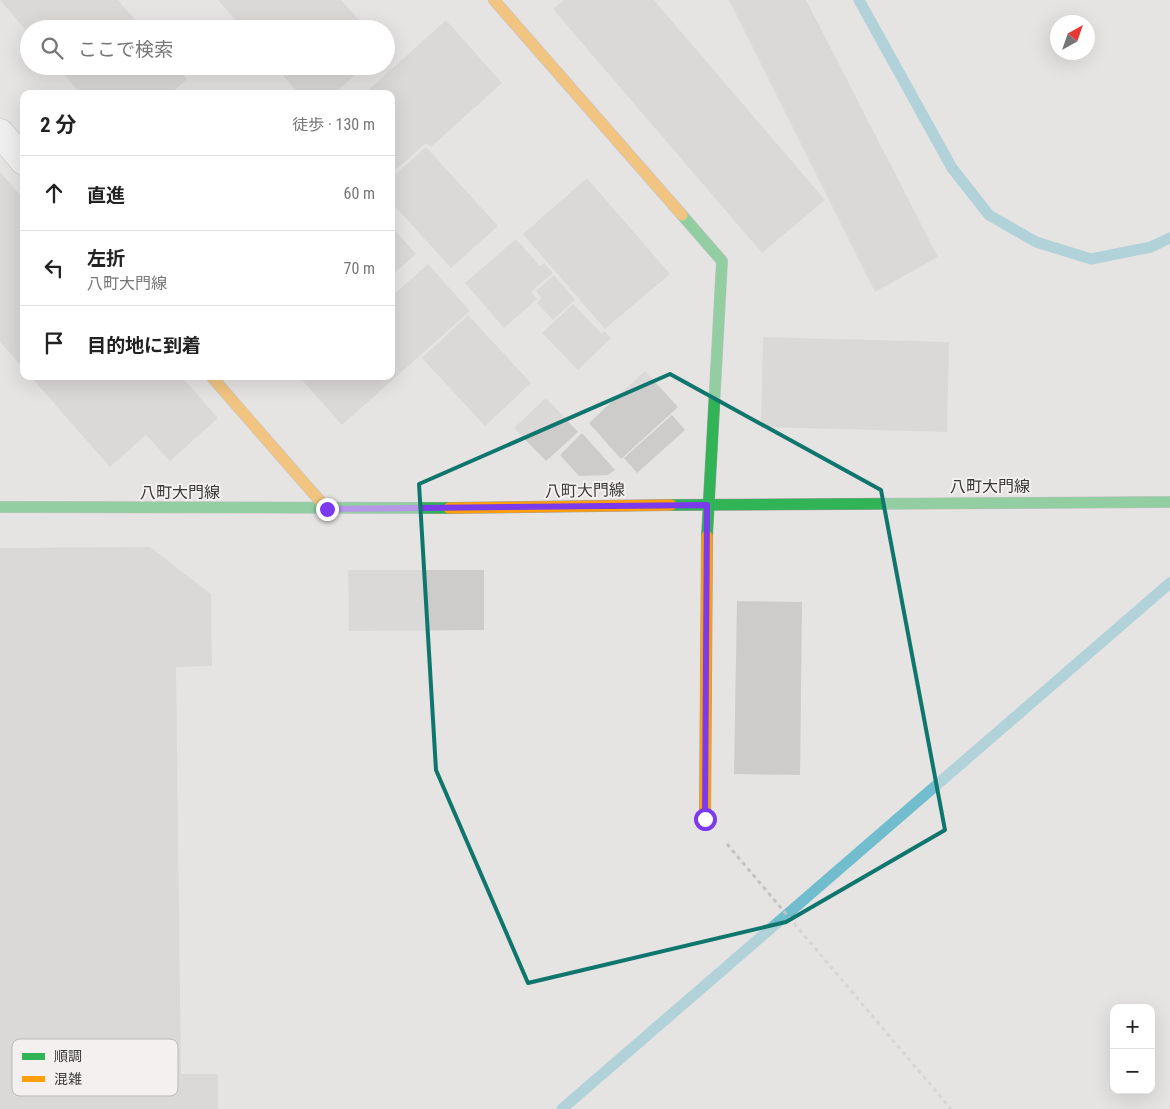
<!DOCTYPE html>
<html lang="ja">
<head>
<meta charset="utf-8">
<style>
  :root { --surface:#fff; --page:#f6f6f6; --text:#222; --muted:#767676; --line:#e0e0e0 }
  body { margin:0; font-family:"Roboto Condensed","Noto Sans JP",sans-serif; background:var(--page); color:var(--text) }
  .controls { position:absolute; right:15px; bottom:15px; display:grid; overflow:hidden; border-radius:10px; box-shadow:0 5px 20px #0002 }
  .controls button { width:45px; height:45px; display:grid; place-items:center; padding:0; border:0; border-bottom:1px solid var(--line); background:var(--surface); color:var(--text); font:25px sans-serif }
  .compass { position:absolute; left:1050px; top:15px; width:45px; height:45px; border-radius:50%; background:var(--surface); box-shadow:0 5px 20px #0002; rotate:40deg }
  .stop { position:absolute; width:15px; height:15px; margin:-11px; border:4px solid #7c3aed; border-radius:50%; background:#fff }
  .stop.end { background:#7c3aed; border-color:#fff; box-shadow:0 1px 5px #0008 }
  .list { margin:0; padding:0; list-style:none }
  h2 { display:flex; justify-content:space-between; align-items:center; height:65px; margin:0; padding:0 20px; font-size:21px }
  h2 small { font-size:16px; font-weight:400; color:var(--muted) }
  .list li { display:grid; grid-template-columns:32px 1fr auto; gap:15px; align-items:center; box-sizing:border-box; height:75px; padding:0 20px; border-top:1px solid var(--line) }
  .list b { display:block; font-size:19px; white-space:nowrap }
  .list p { margin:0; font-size:16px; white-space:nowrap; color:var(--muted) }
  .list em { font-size:16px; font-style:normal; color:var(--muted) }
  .icon { flex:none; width:28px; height:28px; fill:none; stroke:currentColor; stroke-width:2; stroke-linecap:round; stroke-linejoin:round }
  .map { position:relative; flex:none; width:1170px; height:1109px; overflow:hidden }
  .search { position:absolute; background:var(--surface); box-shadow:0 5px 20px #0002; left:20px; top:20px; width:375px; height:55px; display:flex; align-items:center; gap:12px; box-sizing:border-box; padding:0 18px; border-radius:28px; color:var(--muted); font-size:19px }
  .panel { position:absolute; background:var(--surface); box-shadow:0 5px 20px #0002; left:20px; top:90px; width:375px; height:290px; border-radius:10px }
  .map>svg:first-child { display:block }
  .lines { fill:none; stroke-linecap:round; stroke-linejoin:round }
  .stream { stroke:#71bdcd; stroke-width:11 }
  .building { fill:#cecbcb }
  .street-casing { stroke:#9e9c9c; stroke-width:29 }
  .fast-casing { stroke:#9e9c9c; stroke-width:12 }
  .slow-casing { stroke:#9e9c9c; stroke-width:12 }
  .path { stroke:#c4c2c2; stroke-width:3; stroke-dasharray:4 4; stroke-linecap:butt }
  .street { stroke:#fbfbfb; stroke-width:28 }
  .fast { stroke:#30b455; stroke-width:11 }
  .slow { stroke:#ff9f0a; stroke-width:11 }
  .route { stroke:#7c3aed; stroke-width:6 }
  .marked { fill:none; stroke:#0f766e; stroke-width:4; stroke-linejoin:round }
  .labels { text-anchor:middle; stroke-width:4; stroke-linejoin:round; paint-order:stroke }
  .street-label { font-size:16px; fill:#393838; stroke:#f4f0f0 }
  .key { fill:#f4f0f0; stroke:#bcb9b9; stroke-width:1 }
  .key-label { font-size:14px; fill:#393838 }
</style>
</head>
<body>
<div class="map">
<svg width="1170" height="1109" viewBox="0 0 1170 1109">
  <rect width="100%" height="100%" fill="#e6e3e3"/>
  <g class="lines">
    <!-- stream -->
    <g class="stream">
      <path d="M 859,0 L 952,168 L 989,215 L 1036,242 L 1091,259 L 1151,247 L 1170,238"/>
      <path d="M 562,1109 L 1170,583"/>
    </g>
  </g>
  <!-- building -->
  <g class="building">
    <path d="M 0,0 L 118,0 L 143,29 L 29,29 L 29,34 Z"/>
    <path d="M 218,0 L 341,0 L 367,29 L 243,29 Z"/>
    <path d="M 564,0 L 654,0 L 825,200 L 762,253 L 553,9 Z"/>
    <path d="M 729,0 L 806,0 L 938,257 L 875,292 Z"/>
    <path d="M 446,20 L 502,83 L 431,147 L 426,143 L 391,174 L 391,94 L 364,94 Z"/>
    <path d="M 57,66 L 176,66 L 187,79 L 170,94 L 81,94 Z"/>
    <path d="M 275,66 L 365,66 L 334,94 L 299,94 Z"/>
    <path d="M 426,147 L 498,226 L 451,268 L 391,202 L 391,178 Z"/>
    <path d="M 0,172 L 24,199 L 24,369 L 0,342 Z"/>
    <path d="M 587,178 L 670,274 L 605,329 L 523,234 Z"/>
    <path d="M 391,226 L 416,254 L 391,276 Z"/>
    <path d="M 516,239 L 540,266 L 544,263 L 553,273 L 531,292 L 537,299 L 504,328 L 465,283 Z"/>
    <path d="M 428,264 L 470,311 L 342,425 L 300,378 L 302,376 L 391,376 L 391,297 Z"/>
    <path d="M 554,275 L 575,300 L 553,320 L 537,303 L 542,298 L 536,291 Z"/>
    <path d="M 573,304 L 602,334 L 604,331 L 611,338 L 578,370 L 542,333 Z"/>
    <path d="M 468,315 L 531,383 L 485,426 L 422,358 Z"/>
    <path d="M 763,337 L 949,342 L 947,432 L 761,427 Z"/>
    <path d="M 645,371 L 678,407 L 621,459 L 589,423 Z"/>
    <path d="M 30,376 L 181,376 L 218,418 L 170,461 L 146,435 L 110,467 Z"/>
    <path d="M 546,398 L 578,432 L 546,461 L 514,428 Z"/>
    <path d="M 672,415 L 685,430 L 637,473 L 624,458 Z"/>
    <path d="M 582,433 L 615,470 L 608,475 L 579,476 L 560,455 Z"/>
    <path d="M 150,547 L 211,594 L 212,666 L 176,667 L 181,1074 L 218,1074 L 218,1109 L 0,1109 L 0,548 Z"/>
    <path d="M 348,570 L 484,570 L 484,630 L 349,631 Z"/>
    <path d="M 737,601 L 802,602 L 800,775 L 734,774 Z"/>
  </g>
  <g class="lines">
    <defs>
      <path id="street" d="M 0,133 L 24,161"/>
      <g id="fast">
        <path d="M 682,215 L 722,261 L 707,536"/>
        <path d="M 671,505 L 1170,502"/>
        <path d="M 0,507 L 449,508"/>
      </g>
      <g id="slow">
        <path d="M 494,0 L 682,215"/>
        <path d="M 211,376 L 327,509"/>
        <path d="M 449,508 L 671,505"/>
        <path d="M 705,819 L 707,536"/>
      </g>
    </defs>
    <!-- street casing -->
    <use href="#street" class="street-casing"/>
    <!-- fast casing -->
    <use href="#fast" class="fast-casing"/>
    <!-- slow casing -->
    <use href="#slow" class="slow-casing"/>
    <!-- path -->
    <path class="path" d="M 727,844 L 951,1109"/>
    <!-- street -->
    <use href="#street" class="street"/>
    <!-- fast -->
    <use href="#fast" class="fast"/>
    <!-- slow -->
    <use href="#slow" class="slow"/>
  </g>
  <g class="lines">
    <!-- route -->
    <path class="route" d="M 327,509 L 707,505 L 705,819"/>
  </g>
  <!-- marked area -->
  <path d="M0 0H1170V1109H0ZM 670,374 L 881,490 L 945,830 L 786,922 L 528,983 L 436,770 L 419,484 Z" fill="#e6e3e3" fill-opacity=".55" fill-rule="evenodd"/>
  <path class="marked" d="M 670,374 L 881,490 L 945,830 L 786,922 L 528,983 L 436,770 L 419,484 Z"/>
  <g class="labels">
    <!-- street labels -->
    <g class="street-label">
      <text x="990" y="492">八町大門線</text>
      <text transform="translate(585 490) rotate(-1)" y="6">八町大門線</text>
      <text x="180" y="498">八町大門線</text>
    </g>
  </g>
  <!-- legend -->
  <rect x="12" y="1039" width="166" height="57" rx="8" class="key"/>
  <rect x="22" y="1053" width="23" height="7" fill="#30b455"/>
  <rect x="22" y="1076" width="23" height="6" fill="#ff9f0a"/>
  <g class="key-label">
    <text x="54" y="1061">順調</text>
    <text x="54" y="1084">混雑</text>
  </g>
</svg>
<div class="controls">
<button>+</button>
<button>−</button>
</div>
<svg class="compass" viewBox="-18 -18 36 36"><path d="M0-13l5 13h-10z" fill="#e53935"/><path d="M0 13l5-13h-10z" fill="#767676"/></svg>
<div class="stop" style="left:705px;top:819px"></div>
<div class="stop end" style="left:327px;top:509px"></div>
<div class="search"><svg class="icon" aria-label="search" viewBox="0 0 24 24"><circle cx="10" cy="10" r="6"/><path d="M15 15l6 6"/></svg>ここで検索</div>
<section class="panel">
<h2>2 分<small>徒歩 · 130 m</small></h2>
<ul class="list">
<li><svg class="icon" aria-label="ahead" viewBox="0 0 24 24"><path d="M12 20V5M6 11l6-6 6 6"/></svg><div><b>直進</b></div><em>60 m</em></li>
<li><svg class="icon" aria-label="left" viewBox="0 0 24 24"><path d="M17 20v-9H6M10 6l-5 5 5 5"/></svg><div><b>左折</b><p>八町大門線</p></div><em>70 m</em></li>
<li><svg class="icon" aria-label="arrive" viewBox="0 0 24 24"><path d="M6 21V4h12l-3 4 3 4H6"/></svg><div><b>目的地に到着</b></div></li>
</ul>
</section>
</div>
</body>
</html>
